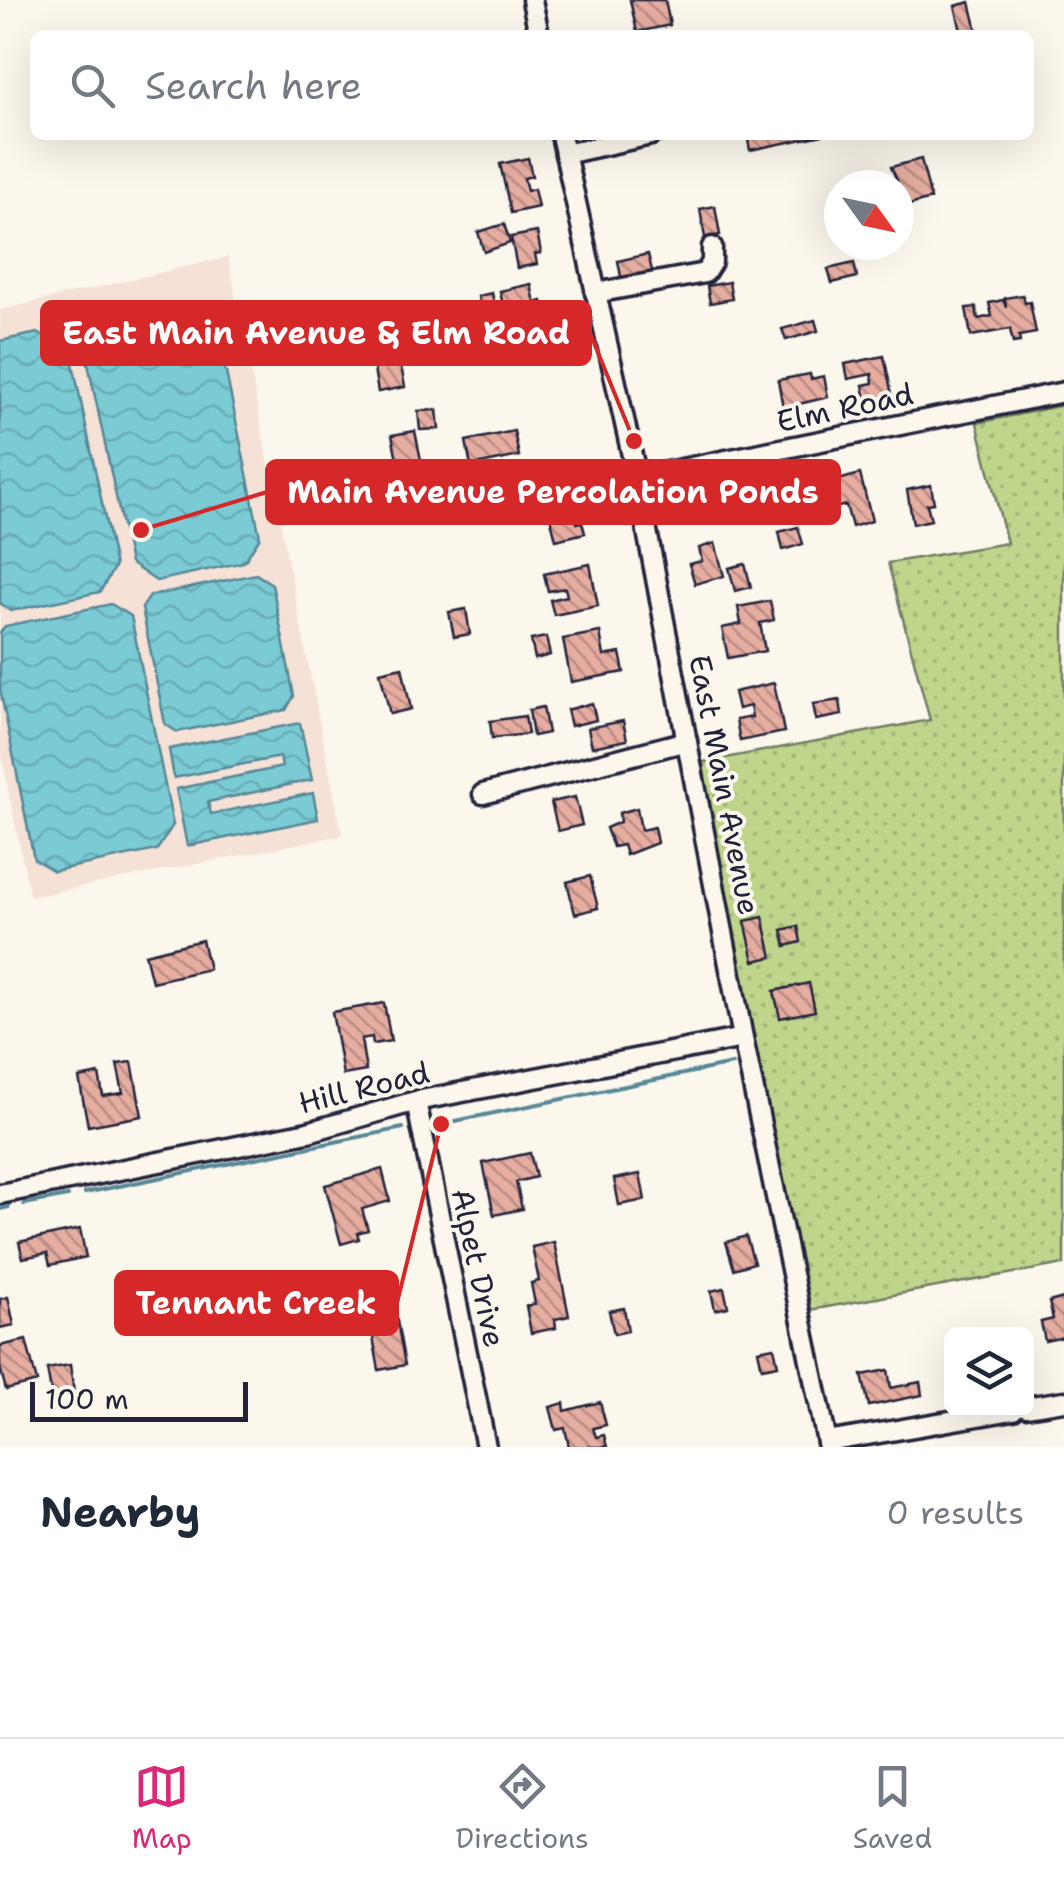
<!DOCTYPE html>
<html lang="en">
<head>
<meta charset="utf-8">
<style>
  :root { --surface:#fff; --page:#f2f2f3; --text:#1f2937; --muted:#747a83; --line:#e0e1e3; --accent:#db2777 }
  body { margin:0; font-family:"Shantell Sans",sans-serif; background:var(--page); color:var(--text) }
  .controls { position:absolute; right:30px; bottom:30px; display:grid; overflow:hidden; border-radius:15px; box-shadow:0 10px 40px #0002 }
  .controls button { width:90px; height:90px; display:grid; place-items:center; padding:0; border:0; border-bottom:2px solid var(--line); background:var(--surface); color:var(--text); font:50px sans-serif }
  .compass { position:absolute; left:824px; top:170px; width:90px; height:90px; border-radius:50%; background:var(--surface); box-shadow:0 10px 40px #0002; rotate:123deg }
  .scale { position:absolute; left:30px; bottom:25px; width:218px; box-sizing:border-box; padding-left:10px; border:5px solid #22223b; border-top:0; font-size:28px; line-height:35px; white-space:nowrap; color:#22223b; -webkit-text-stroke:8px #fbf7ec; paint-order:stroke }
  .list { margin:0; padding:0; list-style:none }
  h2 { display:flex; justify-content:space-between; align-items:center; height:130px; margin:0; padding:0 40px; font-size:42px }
  h2 small { font-size:32px; font-weight:400; color:var(--muted) }
  .icon { flex:none; width:55px; height:55px; fill:none; stroke:currentColor; stroke-width:2; stroke-linecap:round; stroke-linejoin:round }
  .map { position:relative; flex:none; width:1064px; height:1447px; overflow:hidden }
  .search { position:absolute; background:var(--surface); box-shadow:0 10px 40px #0002; left:30px; right:30px; top:30px; height:110px; display:flex; align-items:center; gap:25px; box-sizing:border-box; padding:0 35px; border-radius:15px; color:var(--muted); font-size:38px }
  .sheet { height:290px; background:var(--surface) }
  nav { display:flex; justify-content:space-around; align-items:center; box-sizing:border-box; height:140px; border-top:2px solid var(--line); background:var(--surface); font-size:28px; color:var(--muted) }
  nav a { display:grid; justify-items:center; gap:5px }
  nav .on { color:var(--accent) }
  .map>svg:first-child { display:block }
  .built { fill:#f5e1d6 }
  .grass { fill:url(#grass-dots); stroke:#707c63; stroke-width:2.5 }
  .water { fill:url(#water-waves); stroke:#578797; stroke-width:2.5 }
  .lines { fill:none; stroke-linecap:round; stroke-linejoin:round }
  .stream { stroke:#578797; stroke-width:4 }
  .building { fill:url(#building-back-hatch); stroke:#22223b; stroke-width:2.5 }
  .minor-casing { stroke:#22223b; stroke-width:25 }
  .minor { stroke:#fbf7ec; stroke-width:18 }
  .labels { text-anchor:middle; stroke-width:8; stroke-linejoin:round; paint-order:stroke }
  .street-label { font-size:30px; fill:#22223b; stroke:#fbf7ec }
  .leader { fill:none; stroke:#d62828; stroke-width:4 }
  .callout-dot { fill:#d62828; stroke:#fbf7ec; stroke-width:4 }
  .callout { fill:#d62828; stroke:#d62828; stroke-width:4 }
  .callout-label { font-size:32px; text-anchor:middle; font-weight:bold; fill:#fff }
</style>
</head>
<body>
<div class="map">
<svg width="1064" height="1447" viewBox="0 0 1064 1447">
  <defs>
    <pattern id="grass-dots" width="8" height="8" patternUnits="userSpaceOnUse" patternTransform="scale(2.5)"><rect width="8" height="8" fill="#bfd58b"/><path d="M2 2h.1M6 6h.1" fill="none" stroke="#a4b779" stroke-width="1.8" stroke-linecap="round"/></pattern>
    <pattern id="water-waves" width="16" height="10" patternUnits="userSpaceOnUse" patternTransform="scale(2.5)"><rect width="16" height="10" fill="#7acbd4"/><path d="M0 5q4-4 8 0t8 0" fill="none" stroke="#69aeb7"/></pattern>
    <pattern id="building-back-hatch" width="6" height="6" patternUnits="userSpaceOnUse" patternTransform="scale(2.5)"><rect width="6" height="6" fill="#e6ada1"/><path d="M-1 5l2 2M0 0l6 6M5-1l2 2" fill="none" stroke="#ba8c84"/></pattern>
  </defs>
  <rect width="100%" height="100%" fill="#fbf7ec"/>
  <filter id="ink" filterUnits="userSpaceOnUse"><feTurbulence type="fractalNoise" baseFrequency=".01" numOctaves="2"/><feDisplacementMap in="SourceGraphic" scale="20" xChannelSelector="R" yChannelSelector="G"/><feConvolveMatrix kernelMatrix="1 2 1 2 8 2 1 2 1" color-interpolation-filters="sRGB"/></filter>
  <g filter="url(#ink)">
    <!-- built -->
    <path class="built" d="M 228,257 L 342,835 L 30,897 L 0,749 L 0,310 Z"/>
    <!-- grass -->
    <path class="grass" d="M 1064,405 L 1064,1264 L 805,1311 L 698,763 L 930,720 L 888,563 L 1007,543 L 977,423 Z"/>
    <!-- water -->
    <g class="water">
      <path d="M 182,303 L 215,319 L 260,537 L 244,562 L 156,581 L 130,563 L 85,349 L 107,319 Z"/>
      <path d="M 37,333 L 70,349 L 115,566 L 100,592 L 11,611 L 0,603 L 0,341 Z"/>
      <path d="M 256,574 L 272,584 L 294,696 L 286,710 L 177,732 L 165,724 L 142,608 L 150,596 Z"/>
      <path d="M 111,604 L 131,616 L 173,825 L 157,850 L 54,871 L 34,859 L 0,689 L 0,633 L 5,626 Z"/>
      <path d="M 300,723 L 312,780 L 208,802 L 211,814 L 313,793 L 318,819 L 187,846 L 176,789 L 282,767 L 280,757 L 174,778 L 169,749 Z"/>
    </g>
    <g class="lines">
      <!-- stream -->
      <g class="stream">
        <path d="M 429,1123 L 441,1124 L 732,1064"/>
        <path d="M 85,1193 L 403,1128"/>
        <path d="M 24,1204 L 68,1196"/>
        <path d="M 0,1209 L 9,1207"/>
      </g>
    </g>
    <!-- building -->
    <g class="building">
      <path d="M 630,0 L 665,0 L 670,25 L 637,32 Z"/>
      <path d="M 970,2 L 978,35 L 962,35 L 955,6 Z"/>
      <path d="M 747,135 L 823,135 L 750,150 Z"/>
      <path d="M 528,158 L 532,176 L 524,178 L 527,191 L 534,189 L 538,207 L 511,213 L 500,164 Z"/>
      <path d="M 921,159 L 931,199 L 902,207 L 899,185 L 891,167 Z"/>
      <path d="M 715,206 L 720,235 L 705,238 L 700,209 Z"/>
      <path d="M 504,224 L 510,243 L 484,252 L 478,232 Z"/>
      <path d="M 537,232 L 541,253 L 535,254 L 537,264 L 517,268 L 511,237 Z"/>
      <path d="M 648,254 L 653,275 L 622,282 L 618,261 Z"/>
      <path d="M 854,263 L 857,277 L 832,283 L 828,269 Z"/>
      <path d="M 729,282 L 732,299 L 710,303 L 707,286 Z"/>
      <path d="M 531,284 L 535,303 L 542,301 L 549,332 L 528,337 L 524,317 L 506,321 L 500,291 Z"/>
      <path d="M 492,293 L 496,311 L 481,314 L 478,296 Z"/>
      <path d="M 1023,295 L 1025,303 L 1030,302 L 1036,333 L 1019,336 L 1020,342 L 1013,343 L 1010,329 L 971,336 L 966,308 L 976,307 L 978,319 L 992,316 L 989,303 L 1003,300 L 1006,307 L 1005,298 Z"/>
      <path d="M 815,320 L 818,331 L 786,340 L 782,329 Z"/>
      <path d="M 395,335 L 405,387 L 378,392 L 369,340 Z"/>
      <path d="M 283,340 L 288,361 L 267,367 L 262,346 Z"/>
      <path d="M 884,356 L 892,395 L 866,400 L 863,385 L 873,383 L 872,374 L 848,379 L 845,364 Z"/>
      <path d="M 810,374 L 811,379 L 824,376 L 828,397 L 799,404 L 800,410 L 784,413 L 778,380 Z"/>
      <path d="M 437,410 L 439,429 L 420,430 L 418,411 Z"/>
      <path d="M 415,431 L 422,465 L 399,469 L 392,435 Z"/>
      <path d="M 514,431 L 519,456 L 471,466 L 466,441 Z"/>
      <path d="M 860,474 L 872,521 L 852,527 L 846,505 L 793,519 L 787,494 Z"/>
      <path d="M 931,485 L 934,503 L 927,504 L 931,520 L 913,524 L 907,490 Z"/>
      <path d="M 585,486 L 590,508 L 574,512 L 577,523 L 582,522 L 585,533 L 556,540 L 545,496 Z"/>
      <path d="M 798,527 L 803,544 L 783,550 L 779,532 Z"/>
      <path d="M 715,543 L 724,576 L 695,584 L 689,564 L 702,561 L 699,548 Z"/>
      <path d="M 590,564 L 598,606 L 554,615 L 550,600 L 567,596 L 565,588 L 548,591 L 544,574 Z"/>
      <path d="M 745,564 L 751,587 L 735,591 L 729,568 Z"/>
      <path d="M 770,601 L 774,620 L 760,623 L 765,651 L 728,658 L 722,628 L 741,624 L 738,607 Z"/>
      <path d="M 466,609 L 470,634 L 454,637 L 449,612 Z"/>
      <path d="M 600,632 L 604,656 L 620,653 L 624,672 L 571,682 L 563,639 Z"/>
      <path d="M 546,637 L 550,655 L 535,659 L 531,640 Z"/>
      <path d="M 402,667 L 411,709 L 390,714 L 380,672 Z"/>
      <path d="M 774,683 L 784,732 L 740,741 L 736,720 L 752,717 L 750,706 L 738,709 L 734,692 Z"/>
      <path d="M 840,700 L 842,715 L 816,720 L 813,704 Z"/>
      <path d="M 592,703 L 596,720 L 571,726 L 567,710 Z"/>
      <path d="M 543,707 L 548,733 L 533,736 L 529,710 Z"/>
      <path d="M 525,716 L 528,734 L 492,738 L 490,721 Z"/>
      <path d="M 623,721 L 627,740 L 592,747 L 588,728 Z"/>
      <path d="M 575,797 L 582,825 L 558,831 L 551,802 Z"/>
      <path d="M 637,808 L 641,830 L 654,827 L 657,843 L 626,855 L 623,845 L 613,847 L 606,828 L 620,822 L 619,813 Z"/>
      <path d="M 590,876 L 598,908 L 575,914 L 567,882 Z"/>
      <path d="M 763,917 L 772,957 L 754,961 L 745,921 Z"/>
      <path d="M 798,926 L 801,942 L 786,946 L 782,930 Z"/>
      <path d="M 202,940 L 209,969 L 152,982 L 145,954 Z"/>
      <path d="M 809,983 L 815,1011 L 780,1018 L 774,991 Z"/>
      <path d="M 384,1003 L 391,1041 L 373,1044 L 372,1037 L 361,1039 L 366,1071 L 343,1075 L 332,1012 Z"/>
      <path d="M 132,1062 L 142,1116 L 88,1126 L 79,1078 L 99,1074 L 103,1096 L 123,1093 L 117,1064 Z"/>
      <path d="M 530,1153 L 536,1177 L 516,1182 L 522,1209 L 494,1215 L 483,1163 Z"/>
      <path d="M 382,1169 L 390,1201 L 362,1209 L 368,1230 L 357,1233 L 359,1239 L 341,1244 L 325,1185 Z"/>
      <path d="M 640,1174 L 645,1200 L 619,1205 L 614,1179 Z"/>
      <path d="M 80,1229 L 86,1257 L 50,1265 L 47,1253 L 23,1258 L 19,1242 Z"/>
      <path d="M 746,1236 L 754,1263 L 734,1269 L 726,1242 Z"/>
      <path d="M 554,1242 L 569,1316 L 555,1319 L 556,1328 L 531,1333 L 526,1306 L 535,1304 L 531,1283 L 539,1281 L 532,1247 Z"/>
      <path d="M 724,1288 L 728,1307 L 715,1310 L 711,1291 Z"/>
      <path d="M 8,1297 L 14,1325 L 0,1328 L 0,1299 Z"/>
      <path d="M 1064,1298 L 1064,1337 L 1045,1341 L 1041,1322 L 1053,1319 L 1049,1302 Z"/>
      <path d="M 393,1299 L 405,1365 L 379,1370 L 367,1304 Z"/>
      <path d="M 624,1308 L 628,1331 L 614,1334 L 609,1311 Z"/>
      <path d="M 26,1340 L 37,1382 L 6,1390 L 0,1367 L 0,1346 Z"/>
      <path d="M 774,1347 L 778,1365 L 762,1368 L 758,1350 Z"/>
      <path d="M 70,1365 L 74,1393 L 52,1397 L 47,1369 Z"/>
      <path d="M 888,1370 L 891,1388 L 920,1382 L 922,1395 L 869,1406 L 862,1375 Z"/>
      <path d="M 600,1402 L 606,1425 L 593,1428 L 596,1437 L 604,1435 L 607,1447 L 569,1447 L 565,1428 L 556,1430 L 550,1407 L 564,1403 L 565,1411 Z"/>
    </g>
    <g class="lines">
      <defs>
        <g id="minor">
          <path d="M 532,0 L 539,35"/>
          <path d="M 561,135 L 637,478 L 743,1038 L 828,1447"/>
          <path d="M 565,154 L 651,135"/>
          <path d="M 595,293 L 705,273 L 712,262 L 712,247"/>
          <path d="M 637,478 L 1064,392"/>
          <path d="M 483,794 L 687,741"/>
          <path d="M 416,1101 L 486,1447"/>
          <path d="M 0,1194 L 308,1132 L 416,1101 L 743,1038"/>
          <path d="M 1026,1407 L 1064,1401"/>
          <path d="M 827,1442 L 1013,1410"/>
        </g>
      </defs>
      <!-- minor casing -->
      <use href="#minor" class="minor-casing"/>
      <!-- minor -->
      <use href="#minor" class="minor"/>
    </g>
  </g>
  <g class="labels">
    <!-- street labels -->
    <g class="street-label">
      <text transform="translate(845 408) rotate(-12)" y="10">Elm Road</text>
      <text transform="translate(724 785) rotate(79)" y="10">East Main Avenue</text>
      <text transform="translate(364 1088) rotate(-14)" y="10">Hill Road</text>
      <text transform="translate(478 1268) rotate(78)" y="10">Alpet Drive</text>
    </g>
  </g>
  <!-- callouts -->
  <path class="leader" d="M634 441L590 333M141 530L267 492M441 1124L397 1303"/>
  <g class="callout-dot">
    <circle cx="634" cy="441" r="10"/>
    <circle cx="141" cy="530" r="10"/>
    <circle cx="441" cy="1124" r="10"/>
  </g>
  <g class="callout">
    <rect x="42" y="302" width="548" height="62" rx="10"/>
    <rect x="267" y="461" width="572" height="62" rx="10"/>
    <rect x="116" y="1272" width="281" height="62" rx="10"/>
  </g>
  <g class="callout-label">
    <text x="316" y="344">East Main Avenue &amp; Elm Road</text>
    <text x="553" y="503">Main Avenue Percolation Ponds</text>
    <text x="256" y="1314">Tennant Creek</text>
  </g>
</svg>
<div class="controls">
<button><svg class="icon" aria-label="layers" viewBox="0 0 24 24"><path d="M12 4l9 5-9 5-9-5zM3 14l9 5 9-5"/></svg></button>
</div>
<svg class="compass" viewBox="-18 -18 36 36"><path d="M0-13l5 13h-10z" fill="#e53935"/><path d="M0 13l5-13h-10z" fill="#747a83"/></svg>
<div class="scale">100 m</div>
<div class="search"><svg class="icon" aria-label="search" viewBox="0 0 24 24"><circle cx="10" cy="10" r="6"/><path d="M15 15l6 6"/></svg>Search here</div>
</div>
<section class="sheet">
<h2>Nearby<small>0 results</small></h2>
<ul class="list">
</ul>
</section>
<nav>
<a class="on"><svg class="icon" aria-label="map" viewBox="0 0 24 24"><path d="M3 6l6-2 6 2 6-2v14l-6 2-6-2-6 2zM9 4v14M15 6v14"/></svg>Map</a>
<a><svg class="icon" aria-label="directions" viewBox="0 0 24 24"><path d="M12 3l9 9-9 9-9-9zM9 14v-3h6M13 9l2 2-2 2"/></svg>Directions</a>
<a><svg class="icon" aria-label="saved" viewBox="0 0 24 24"><path d="M7 4h10v16l-5-4-5 4z"/></svg>Saved</a>
</nav>
</body>
</html>
